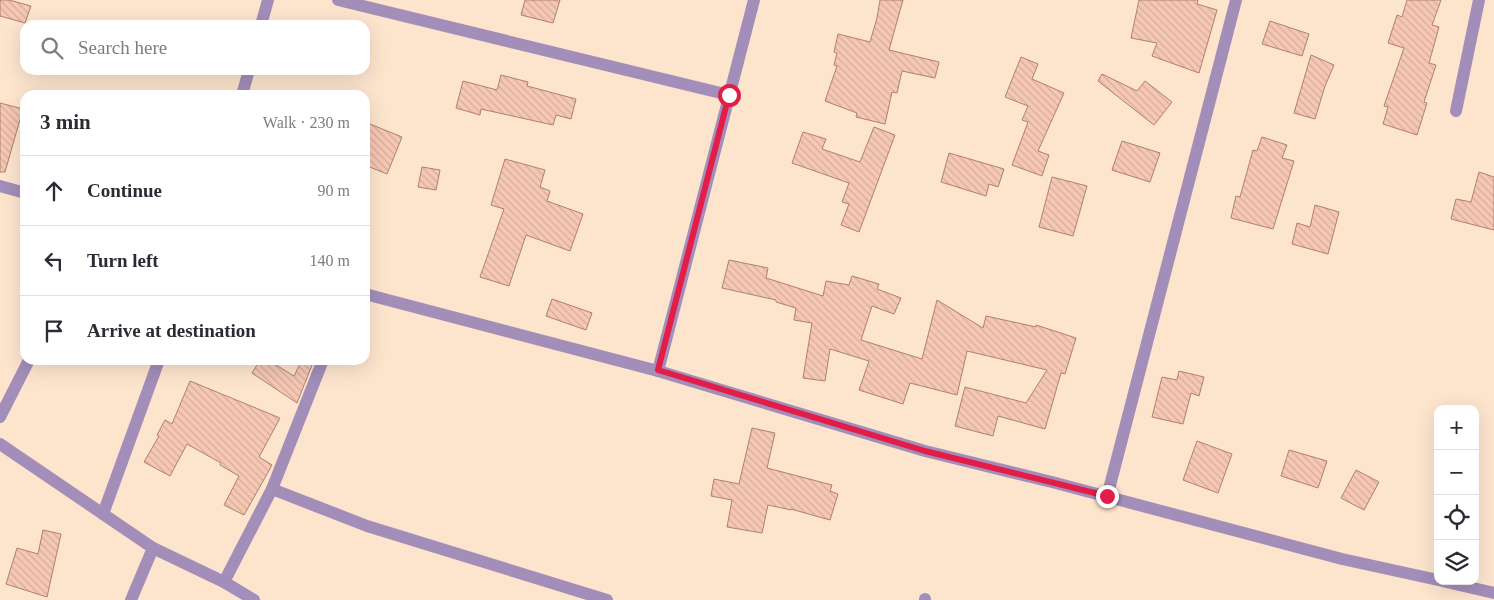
<!DOCTYPE html>
<html lang="en">
<head>
<meta charset="utf-8">
<style>
  :root { --surface:#fff; --page:#f2f2f3; --text:#2b2b33; --muted:#7c7c81; --line:#e1e1e2 }
  body { margin:0; font-family:"Times New Roman",serif; background:var(--page); color:var(--text) }
  .controls { position:absolute; right:15px; bottom:15px; display:grid; overflow:hidden; border-radius:10px; box-shadow:0 5px 20px #0002 }
  .controls button { width:45px; height:45px; display:grid; place-items:center; padding:0; border:0; border-bottom:1px solid var(--line); background:var(--surface); color:var(--text); font:25px sans-serif }
  .stop { position:absolute; width:15px; height:15px; margin:-11px; border:4px solid #e11d48; border-radius:50%; background:#fff }
  .stop.end { background:#e11d48; border-color:#fff; box-shadow:0 1px 5px #0008 }
  .list { margin:0; padding:0; list-style:none }
  h2 { display:flex; justify-content:space-between; align-items:center; height:65px; margin:0; padding:0 20px; font-size:21px }
  h2 small { font-size:16px; font-weight:400; color:var(--muted) }
  .list li { display:grid; grid-template-columns:32px 1fr auto; gap:15px; align-items:center; box-sizing:border-box; height:70px; padding:0 20px; border-top:1px solid var(--line) }
  .list b { display:block; font-size:19px; white-space:nowrap }
  .list em { font-size:16px; font-style:normal; color:var(--muted) }
  .icon { flex:none; width:28px; height:28px; fill:none; stroke:currentColor; stroke-width:2; stroke-linecap:round; stroke-linejoin:round }
  .map { position:relative; flex:none; width:1494px; height:600px; overflow:hidden }
  .search { position:absolute; background:var(--surface); box-shadow:0 5px 20px #0002; left:20px; top:20px; width:350px; height:55px; display:flex; align-items:center; gap:12px; box-sizing:border-box; padding:0 18px; border-radius:15px; color:var(--muted); font-size:19px }
  .panel { position:absolute; background:var(--surface); box-shadow:0 5px 20px #0002; left:20px; top:90px; width:350px; height:275px; border-radius:15px }
  .map>svg:first-child { display:block }
  .building { fill:url(#building-back-hatch); stroke:#b0806a }
  .lines { fill:none; stroke-linecap:round; stroke-linejoin:round }
  .street { stroke:#a28eb9; stroke-width:12 }
  .route { stroke:#e11d48; stroke-width:6 }
</style>
</head>
<body>
<div class="map">
<svg width="1494" height="600" viewBox="0 0 1494 600">
  <defs>
    <pattern id="building-back-hatch" width="6" height="6" patternUnits="userSpaceOnUse" patternTransform="scale(1.25)"><rect width="6" height="6" fill="#f6c8b4"/><path d="M-1 5l2 2M0 0l6 6M5-1l2 2" fill="none" stroke="#d4ac9a"/></pattern>
  </defs>
  <rect width="100%" height="100%" fill="#fde4cd"/>
  <!-- building -->
  <g class="building">
    <path d="M 0,0 L 9,0 L 31,6 L 25,23 L 0,16 Z"/>
    <path d="M 525,0 L 560,0 L 553,23 L 521,15 Z"/>
    <path d="M 880,0 L 903,0 L 889,50 L 939,62 L 935,78 L 902,71 L 897,93 L 892,92 L 885,124 L 856,117 L 857,113 L 825,101 L 837,66 L 834,65 L 837,53 L 834,52 L 838,34 L 870,42 L 877,18 Z"/>
    <path d="M 1139,0 L 1198,0 L 1197,4 L 1217,10 L 1199,73 L 1152,56 L 1157,43 L 1131,38 Z"/>
    <path d="M 1407,0 L 1441,0 L 1432,25 L 1439,27 L 1429,63 L 1436,65 L 1424,102 L 1427,103 L 1417,135 L 1383,124 L 1388,107 L 1384,106 L 1404,48 L 1388,43 L 1397,15 L 1402,17 Z"/>
    <path d="M 1270,21 L 1309,34 L 1302,56 L 1262,44 Z"/>
    <path d="M 1311,55 L 1334,65 L 1325,86 L 1315,119 L 1294,113 Z"/>
    <path d="M 1021,57 L 1038,64 L 1032,79 L 1064,93 L 1038,151 L 1049,155 L 1042,176 L 1012,165 L 1028,122 L 1022,120 L 1028,106 L 1005,97 Z"/>
    <path d="M 1102,74 L 1137,91 L 1145,81 L 1172,102 L 1154,125 L 1098,81 Z"/>
    <path d="M 501,75 L 528,82 L 527,86 L 576,99 L 571,119 L 556,115 L 553,125 L 481,109 L 480,115 L 456,108 L 463,81 L 497,90 Z"/>
    <path d="M 0,103 L 23,109 L 5,172 L 0,172 Z"/>
    <path d="M 365,122 L 402,137 L 387,174 L 365,165 Z"/>
    <path d="M 874,127 L 895,135 L 859,232 L 841,225 L 849,204 L 842,202 L 849,183 L 792,163 L 803,132 L 826,139 L 822,149 L 860,162 Z"/>
    <path d="M 1262,137 L 1287,145 L 1282,158 L 1294,161 L 1273,229 L 1231,218 L 1236,196 L 1240,197 L 1253,150 L 1257,151 Z"/>
    <path d="M 1122,141 L 1160,153 L 1150,182 L 1112,170 Z"/>
    <path d="M 949,153 L 1004,169 L 998,187 L 989,184 L 986,196 L 941,182 Z"/>
    <path d="M 505,159 L 545,170 L 540,187 L 550,191 L 547,201 L 583,214 L 570,251 L 526,235 L 509,286 L 480,277 L 504,209 L 491,205 Z"/>
    <path d="M 422,167 L 440,170 L 436,190 L 418,187 Z"/>
    <path d="M 1479,172 L 1494,177 L 1494,230 L 1451,219 L 1456,199 L 1471,202 Z"/>
    <path d="M 1052,177 L 1087,186 L 1073,236 L 1039,227 Z"/>
    <path d="M 1315,205 L 1339,212 L 1328,254 L 1292,244 L 1297,223 L 1310,227 Z"/>
    <path d="M 729,260 L 768,268 L 766,278 L 823,296 L 826,281 L 849,285 L 852,276 L 879,284 L 877,289 L 901,298 L 894,314 L 872,306 L 861,340 L 922,359 L 937,300 L 983,328 L 986,316 L 1036,327 L 1036,325 L 1076,338 L 1065,374 L 1061,373 L 1045,429 L 998,416 L 993,436 L 955,426 L 965,387 L 1026,403 L 1047,370 L 967,351 L 957,395 L 910,383 L 903,404 L 859,390 L 869,361 L 830,349 L 825,381 L 803,378 L 812,323 L 794,320 L 796,308 L 776,302 L 776,300 L 722,288 Z"/>
    <path d="M 552,299 L 592,313 L 586,330 L 546,316 Z"/>
    <path d="M 260,360 L 268,360 L 294,376 L 302,360 L 314,360 L 297,403 L 252,373 Z"/>
    <path d="M 1179,371 L 1204,377 L 1199,396 L 1191,393 L 1183,424 L 1152,417 L 1162,377 L 1177,380 Z"/>
    <path d="M 190,381 L 280,418 L 259,457 L 272,465 L 244,515 L 224,505 L 239,476 L 220,465 L 221,463 L 187,444 L 170,476 L 144,462 L 159,436 L 157,435 L 165,420 L 172,424 Z"/>
    <path d="M 752,428 L 775,433 L 767,468 L 832,485 L 830,491 L 838,494 L 830,520 L 791,509 L 791,510 L 768,505 L 762,533 L 727,527 L 732,500 L 711,496 L 714,479 L 739,484 Z"/>
    <path d="M 1197,441 L 1232,454 L 1218,493 L 1183,480 Z"/>
    <path d="M 1289,450 L 1327,461 L 1318,488 L 1281,476 Z"/>
    <path d="M 1356,470 L 1379,482 L 1364,510 L 1341,498 Z"/>
    <path d="M 43,530 L 61,534 L 47,597 L 6,584 L 17,548 L 38,554 Z"/>
  </g>
  <g class="lines">
    <!-- street -->
    <g class="street">
      <path d="M 338,0 L 729,95"/>
      <path d="M 261,25 L 268,0"/>
      <path d="M 242,95 L 249,70"/>
      <path d="M 1456,111 L 1479,0"/>
      <path d="M 0,186 L 25,193"/>
      <path d="M 365,294 L 658,371 L 925,451 L 1052,482 L 1342,559 L 1438,580"/>
      <path d="M 658,371 L 754,0"/>
      <path d="M 0,417 L 29,360"/>
      <path d="M 0,444 L 153,548 L 224,582 L 254,600"/>
      <path d="M 272,489 L 367,526 L 607,600"/>
      <path d="M 1107,497 L 1236,0"/>
      <path d="M 103,514 L 159,360"/>
      <path d="M 1442,581 L 1494,593"/>
      <path d="M 224,582 L 272,489 L 323,360"/>
      <path d="M 131,600 L 153,548"/>
      <path d="M 925,600 L 925,599"/>
    </g>
  </g>
  <g class="lines">
    <!-- route -->
    <path class="route" d="M 729,95 L 658,370 L 925,451 L 1107,496"/>
  </g>
</svg>
<div class="controls">
<button>+</button>
<button>−</button>
<button><svg class="icon" aria-label="locate" viewBox="0 0 24 24"><circle cx="12" cy="12" r="6"/><path d="M12 2v4M12 18v4M2 12h4M18 12h4"/></svg></button>
<button><svg class="icon" aria-label="layers" viewBox="0 0 24 24"><path d="M12 4l9 5-9 5-9-5zM3 14l9 5 9-5"/></svg></button>
</div>
<div class="stop" style="left:729px;top:95px"></div>
<div class="stop end" style="left:1107px;top:496px"></div>
<div class="search"><svg class="icon" aria-label="search" viewBox="0 0 24 24"><circle cx="10" cy="10" r="6"/><path d="M15 15l6 6"/></svg>Search here</div>
<section class="panel">
<h2>3 min<small>Walk · 230 m</small></h2>
<ul class="list">
<li><svg class="icon" aria-label="ahead" viewBox="0 0 24 24"><path d="M12 20V5M6 11l6-6 6 6"/></svg><div><b>Continue</b></div><em>90 m</em></li>
<li><svg class="icon" aria-label="left" viewBox="0 0 24 24"><path d="M17 20v-9H6M10 6l-5 5 5 5"/></svg><div><b>Turn left</b></div><em>140 m</em></li>
<li><svg class="icon" aria-label="arrive" viewBox="0 0 24 24"><path d="M6 21V4h12l-3 4 3 4H6"/></svg><div><b>Arrive at destination</b></div></li>
</ul>
</section>
</div>
</body>
</html>
